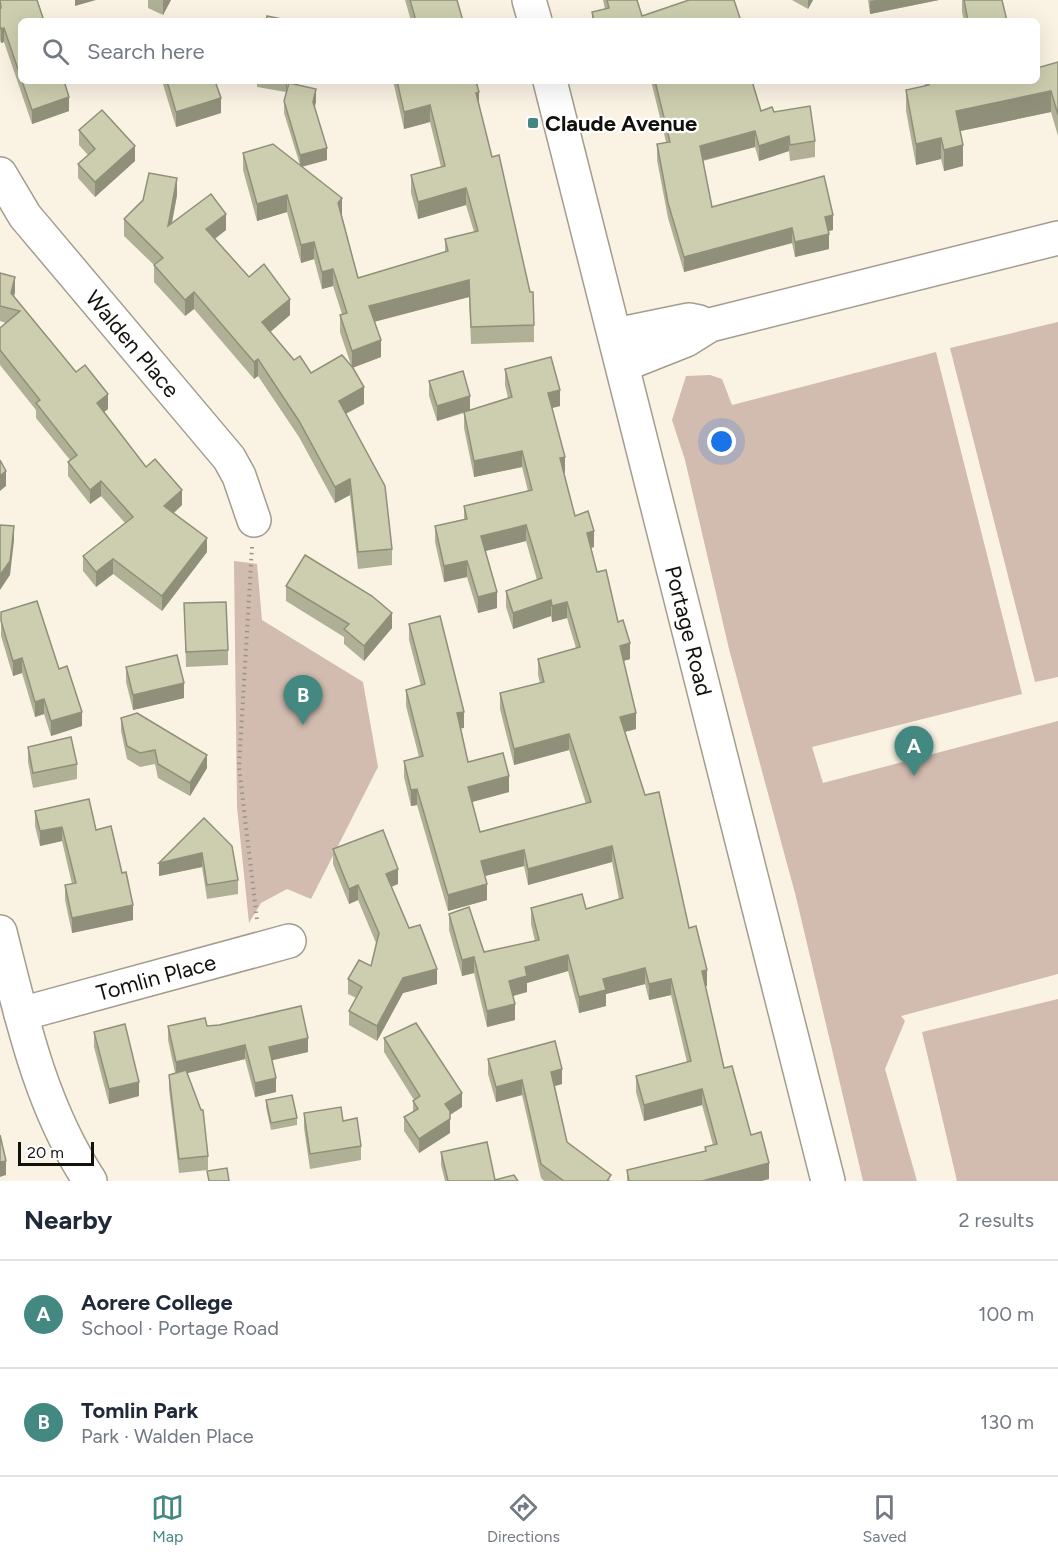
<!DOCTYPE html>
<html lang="en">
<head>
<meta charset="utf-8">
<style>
  :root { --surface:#fff; --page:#f2f2f3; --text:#1f2937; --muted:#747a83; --line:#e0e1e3; --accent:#438982 }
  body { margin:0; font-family:Figtree,sans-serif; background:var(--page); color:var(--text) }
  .scale { position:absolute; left:18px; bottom:15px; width:76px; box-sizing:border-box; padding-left:6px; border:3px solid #13110c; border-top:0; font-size:16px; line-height:21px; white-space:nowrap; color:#13110c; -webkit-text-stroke:4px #fff; paint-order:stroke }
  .you { position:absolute; left:722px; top:442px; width:21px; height:21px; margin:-15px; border:4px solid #fff; border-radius:50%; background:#1a73e8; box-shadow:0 0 0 9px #1a73e833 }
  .badge { display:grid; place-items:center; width:39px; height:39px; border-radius:50%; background:var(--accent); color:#fff; font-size:20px; font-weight:700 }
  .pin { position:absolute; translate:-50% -50px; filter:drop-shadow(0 2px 3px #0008) }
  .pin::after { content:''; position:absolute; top:32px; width:21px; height:18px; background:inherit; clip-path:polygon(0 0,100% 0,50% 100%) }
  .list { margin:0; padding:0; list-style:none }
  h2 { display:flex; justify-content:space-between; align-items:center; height:78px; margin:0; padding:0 24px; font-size:26px }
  h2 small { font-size:20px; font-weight:400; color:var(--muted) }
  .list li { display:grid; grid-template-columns:39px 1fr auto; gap:18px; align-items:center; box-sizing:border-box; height:108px; padding:0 24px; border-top:2px solid var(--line) }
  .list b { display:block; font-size:22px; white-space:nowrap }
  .list p { margin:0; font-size:20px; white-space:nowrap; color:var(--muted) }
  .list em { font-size:20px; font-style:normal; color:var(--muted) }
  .icon { flex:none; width:33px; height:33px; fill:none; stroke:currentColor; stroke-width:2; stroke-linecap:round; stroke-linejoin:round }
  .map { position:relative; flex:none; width:1058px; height:1181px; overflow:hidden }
  .search { position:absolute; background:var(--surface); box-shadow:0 6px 24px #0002; left:18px; right:18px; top:18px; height:66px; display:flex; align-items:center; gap:15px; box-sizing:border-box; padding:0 21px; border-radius:9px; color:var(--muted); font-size:22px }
  .sheet { height:294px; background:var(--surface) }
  nav { display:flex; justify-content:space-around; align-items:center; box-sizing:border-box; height:84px; border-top:2px solid var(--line); background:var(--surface); font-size:16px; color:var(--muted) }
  nav a { display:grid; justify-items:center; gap:3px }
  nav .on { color:var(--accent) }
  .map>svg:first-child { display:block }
  .green { fill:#d2bbaf }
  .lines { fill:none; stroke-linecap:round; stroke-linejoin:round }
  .minor-casing { stroke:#a39d8f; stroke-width:36 }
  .major-casing { stroke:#a39d8f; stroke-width:36 }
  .path { stroke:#99948a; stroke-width:4; stroke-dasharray:1.5 4.5; stroke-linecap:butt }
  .minor { stroke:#fff; stroke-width:33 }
  .major { stroke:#fff; stroke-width:33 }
  .wall { fill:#b0b096 }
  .shaded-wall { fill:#90907a }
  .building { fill:#cdcdaf; stroke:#90907a; stroke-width:1.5 }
  .poi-dot { fill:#438982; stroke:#fff; stroke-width:2 }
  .labels { text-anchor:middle; stroke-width:4.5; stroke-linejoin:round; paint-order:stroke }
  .poi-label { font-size:22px; font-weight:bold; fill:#13110c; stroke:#fff; text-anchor:start }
  .street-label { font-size:22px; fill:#13110c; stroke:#fff }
</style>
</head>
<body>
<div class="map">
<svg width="1058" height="1181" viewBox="0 0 1058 1181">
  <rect width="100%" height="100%" fill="#faf3e4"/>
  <!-- green -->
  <g class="green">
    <path d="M 1058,322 L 1058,677 L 1035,682 L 950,348 Z"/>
    <path d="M 936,352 L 1022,694 L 812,747 L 823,783 L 1058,721 L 1058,974 L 901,1016 L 905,1021 L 885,1069 L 917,1181 L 863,1181 L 796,897 L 729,649 L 685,460 L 672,420 L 686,376 L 710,375 L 722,379 L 732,405 Z"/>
    <path d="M 234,561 L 257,564 L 262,620 L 363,682 L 378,767 L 311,899 L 287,889 L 261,903 L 249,923 L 237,807 Z"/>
    <path d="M 1058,999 L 1058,1181 L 957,1181 L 922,1032 Z"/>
  </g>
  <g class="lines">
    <defs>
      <g id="minor">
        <path id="s1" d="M 0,174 L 25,216 L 229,458 L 239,476 L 254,520"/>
        <path d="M 0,932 C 22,1019 40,1105 90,1181"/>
        <path id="s2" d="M 21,1014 L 289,941"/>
      </g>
      <g id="major">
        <path d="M 529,0 L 535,21"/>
        <path id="s3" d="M 550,81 L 828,1181"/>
        <path d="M 616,335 L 689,320 L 699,322"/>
        <path d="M 623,365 L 686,340 L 710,325 L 1058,238"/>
      </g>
    </defs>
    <!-- minor casing -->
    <use href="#minor" class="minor-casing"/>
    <!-- major casing -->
    <use href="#major" class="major-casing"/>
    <!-- path -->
    <path class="path" d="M 252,547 L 239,767 L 257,920"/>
    <!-- minor -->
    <use href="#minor" class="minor"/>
    <!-- major -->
    <use href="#major" class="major"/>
  </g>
  <!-- wall -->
  <g class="wall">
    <path d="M 0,0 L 21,21 L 21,81 L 64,81 L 69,111 L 32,124 L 4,42 L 1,43 L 0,40 Z"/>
    <path d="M 148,0 L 171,0 L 163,15 L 148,8 Z"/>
    <path d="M 405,0 L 457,0 L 463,21 L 411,21 Z"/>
    <path d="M 603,0 L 637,0 L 642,16 L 741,21 L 592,21 L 592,12 L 605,9 Z"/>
    <path d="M 792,0 L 813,0 L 808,9 Z"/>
    <path d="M 868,0 L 939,0 L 870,14 Z"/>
    <path d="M 962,0 L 1002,0 L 1007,21 L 964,21 L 962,12 Z"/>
    <path d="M 1058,62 L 1058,136 L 1051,112 L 960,131 L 963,166 L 944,171 L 941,159 L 916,165 L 906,111 L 906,90 L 925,86 L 924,81 L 1037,81 Z"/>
    <path d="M 162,81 L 215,81 L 221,113 L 176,127 Z"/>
    <path d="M 257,81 L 288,81 L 286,92 L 257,87 Z"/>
    <path d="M 393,81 L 476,81 L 479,106 L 534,325 L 534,342 L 471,344 L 469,297 L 374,322 L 381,357 L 352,368 L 340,332 L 340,315 L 342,314 L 333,286 L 322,289 L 314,259 L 301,263 L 287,212 L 257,221 L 243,170 L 243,153 L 300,165 L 284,113 L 284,101 L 316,101 L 315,108 L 327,160 L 302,167 L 342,215 L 358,278 L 445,252 L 445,239 L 474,232 L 466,205 L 418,219 L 411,193 L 411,175 L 441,167 L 430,122 L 404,129 Z"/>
    <path d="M 651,81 L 752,81 L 761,111 L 774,112 L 815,141 L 815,157 L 790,161 L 789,151 L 759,161 L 755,147 L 703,161 L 712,207 L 833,230 L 828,231 L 829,249 L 795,257 L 792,243 L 684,272 L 668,218 L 657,160 L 657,144 L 666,142 Z"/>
    <path d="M 79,130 L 135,161 L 95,197 L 78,178 L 78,164 L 88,155 L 79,145 Z"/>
    <path d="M 177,195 L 172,223 L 226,230 L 215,239 L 249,277 L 290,315 L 270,332 L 294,360 L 311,373 L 364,404 L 346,414 L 392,549 L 392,565 L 358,569 L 350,495 L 335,503 L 299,437 L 258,376 L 254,379 L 194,309 L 185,316 L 154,282 L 154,265 L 124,236 L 124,219 Z"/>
    <path d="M 0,273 L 15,292 L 14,297 L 76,372 L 108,409 L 104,412 L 146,467 L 182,505 L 174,513 L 207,552 L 162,611 L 113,574 L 96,587 L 83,571 L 83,556 L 125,523 L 101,496 L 90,504 L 68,476 L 68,462 L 70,460 L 36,418 L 36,410 L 0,365 L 0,328 L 6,323 L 0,321 Z"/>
    <path d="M 505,369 L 560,406 L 552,408 L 565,473 L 564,473 L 575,516 L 594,547 L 591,548 L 597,572 L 618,622 L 630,659 L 623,661 L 636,729 L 625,732 L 707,986 L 705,986 L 724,1068 L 769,1179 L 761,1181 L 627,1181 L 627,1170 L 705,1152 L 705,1147 L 713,1145 L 702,1105 L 644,1121 L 636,1092 L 636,1076 L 687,1062 L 671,995 L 649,1000 L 645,984 L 606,994 L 606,1006 L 579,1013 L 568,971 L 527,983 L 527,992 L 513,996 L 515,1020 L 487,1027 L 474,973 L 462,976 L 449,930 L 449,914 L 484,952 L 535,941 L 531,924 L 531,908 L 586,909 L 619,899 L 612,862 L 528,885 L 524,866 L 485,876 L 487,900 L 448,911 L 417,805 L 411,806 L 404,777 L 404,761 L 419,757 L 406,706 L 406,690 L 421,686 L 409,640 L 409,624 L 464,728 L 461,728 L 468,762 L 509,792 L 472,802 L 480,832 L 586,804 L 569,750 L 514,765 L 500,709 L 500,693 L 540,683 L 538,675 L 538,659 L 576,648 L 567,618 L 552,622 L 551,616 L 513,629 L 506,607 L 506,591 L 537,580 L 526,541 L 485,551 L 497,608 L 478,613 L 467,577 L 444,582 L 435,542 L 435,526 L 464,519 L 464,506 L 528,491 L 522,467 L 474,477 L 464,428 L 464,413 L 437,421 L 429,396 L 429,381 L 470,410 L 508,398 L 505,385 Z"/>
    <path d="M 286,586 L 392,628 L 364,661 L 344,644 L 344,637 L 286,601 Z"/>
    <path d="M 184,603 L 228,650 L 228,665 L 186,667 Z"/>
    <path d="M 1,612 L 59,669 L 82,726 L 51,736 L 44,714 L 35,717 L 22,673 L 13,676 L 1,636 Z"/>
    <path d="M 126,667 L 184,698 L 133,710 L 126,682 Z"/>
    <path d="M 121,718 L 207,768 L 190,796 L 158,778 L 155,764 L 140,767 L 127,759 L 121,731 Z"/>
    <path d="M 28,747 L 77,764 L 77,779 L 33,788 L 28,762 Z"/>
    <path d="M 35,811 L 96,830 L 133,920 L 72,933 L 65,900 L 65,885 L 72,884 L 62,841 L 40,846 L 35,826 Z"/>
    <path d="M 232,846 L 238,880 L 238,894 L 207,899 L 202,867 L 159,876 L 159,863 Z"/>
    <path d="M 333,849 L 398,884 L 391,887 L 409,928 L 437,984 L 403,993 L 377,1041 L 349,1025 L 349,1011 L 356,998 L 348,994 L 348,979 L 371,966 L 376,943 L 358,900 L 349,904 L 333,864 Z"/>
    <path d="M 168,1026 L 207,1026 L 308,1052 L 272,1060 L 276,1092 L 255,1097 L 245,1059 L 187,1073 L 208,1156 L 208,1170 L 179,1173 L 169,1089 L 169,1075 L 175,1073 L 168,1040 Z"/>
    <path d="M 94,1032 L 139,1096 L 109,1104 L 94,1047 Z"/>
    <path d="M 384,1038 L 462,1107 L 450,1115 L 450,1133 L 419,1153 L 404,1131 L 404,1117 L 413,1112 L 413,1101 L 414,1100 L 384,1052 Z"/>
    <path d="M 488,1059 L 562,1084 L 555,1086 L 567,1142 L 611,1181 L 544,1181 L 541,1178 L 522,1095 L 496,1102 L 488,1074 Z"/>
    <path d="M 266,1100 L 297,1118 L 297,1125 L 271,1130 L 266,1107 Z"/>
    <path d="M 304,1113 L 343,1121 L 361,1146 L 361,1160 L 310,1169 L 304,1128 Z"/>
    <path d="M 441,1152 L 495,1180 L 518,1181 L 445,1181 L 441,1165 Z"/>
  </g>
  <!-- shaded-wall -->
  <g class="shaded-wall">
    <path d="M 75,0 L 96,0 L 75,6 Z"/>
    <path d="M 163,0 L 171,0 L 163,15 Z"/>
    <path d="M 808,0 L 813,0 L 808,9 Z"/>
    <path d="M 876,0 L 939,0 L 870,14 L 870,1 Z"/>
    <path d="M 4,28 L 4,42 L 1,43 L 1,29 Z"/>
    <path d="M 286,81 L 288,81 L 286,92 Z"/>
    <path d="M 316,89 L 316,101 L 313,114 L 313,102 Z"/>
    <path d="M 1051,91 L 1051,112 L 956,132 L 956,111 Z"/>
    <path d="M 479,92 L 479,109 L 476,93 Z"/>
    <path d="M 69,97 L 69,111 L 32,124 L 32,110 Z"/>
    <path d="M 221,98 L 221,113 L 176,127 L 176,112 Z"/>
    <path d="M 430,105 L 430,122 L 404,129 L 404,112 Z"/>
    <path d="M 755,131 L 755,147 L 700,161 L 700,146 Z"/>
    <path d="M 789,136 L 789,151 L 759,161 L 759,146 Z"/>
    <path d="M 941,138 L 941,159 L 916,165 L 916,144 Z"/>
    <path d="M 963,145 L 963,166 L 944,171 L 944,150 Z"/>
    <path d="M 135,146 L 135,161 L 95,197 L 95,182 Z"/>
    <path d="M 327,148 L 327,160 L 300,167 L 300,155 Z"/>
    <path d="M 177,178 L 177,195 L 168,243 L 168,226 Z"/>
    <path d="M 466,188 L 466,205 L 418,219 L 418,202 Z"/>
    <path d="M 287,195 L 287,212 L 257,221 L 257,204 Z"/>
    <path d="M 342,198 L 342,215 L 338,220 L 338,203 Z"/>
    <path d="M 226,214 L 226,230 L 206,245 L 206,229 Z"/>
    <path d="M 833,215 L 833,230 L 825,232 L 825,217 Z"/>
    <path d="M 792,228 L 792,243 L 684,272 L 684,257 Z"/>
    <path d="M 829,234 L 829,249 L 795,257 L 795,242 Z"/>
    <path d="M 314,242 L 314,259 L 301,263 L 301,245 Z"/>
    <path d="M 333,269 L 333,286 L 322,289 L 322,272 Z"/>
    <path d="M 15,277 L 15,292 L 11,308 L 11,293 Z"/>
    <path d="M 469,280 L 469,297 L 369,323 L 369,306 Z"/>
    <path d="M 194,292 L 194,309 L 185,316 L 185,300 Z"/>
    <path d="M 290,299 L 290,315 L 262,339 L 262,322 Z"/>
    <path d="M 381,340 L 381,357 L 352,368 L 352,351 Z"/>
    <path d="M 258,359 L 258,376 L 254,379 L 254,362 Z"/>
    <path d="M 364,387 L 364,404 L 339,417 L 339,401 Z"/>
    <path d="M 560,390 L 560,406 L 548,409 L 548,393 Z"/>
    <path d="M 108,394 L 108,409 L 97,417 L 97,403 Z"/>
    <path d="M 470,396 L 470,410 L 437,421 L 437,406 Z"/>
    <path d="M 522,451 L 522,467 L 474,477 L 474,461 Z"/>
    <path d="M 565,457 L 565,473 L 560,474 L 560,458 Z"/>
    <path d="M 6,471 L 6,486 L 0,491 L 0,476 Z"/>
    <path d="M 350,479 L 350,495 L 335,503 L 335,487 Z"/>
    <path d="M 101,481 L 101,496 L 90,504 L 90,490 Z"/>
    <path d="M 182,490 L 182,505 L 164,521 L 164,506 Z"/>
    <path d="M 526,525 L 526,541 L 481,552 L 481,536 Z"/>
    <path d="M 14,526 L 14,541 L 10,575 L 0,590 L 0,575 Z"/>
    <path d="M 594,531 L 594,547 L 587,549 L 587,533 Z"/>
    <path d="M 207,538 L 207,552 L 162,611 L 162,596 Z"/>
    <path d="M 113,559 L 113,574 L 96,587 L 96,572 Z"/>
    <path d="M 467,561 L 467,577 L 444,582 L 444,566 Z"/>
    <path d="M 497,592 L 497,608 L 478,613 L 478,597 Z"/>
    <path d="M 551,600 L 551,616 L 513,629 L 513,613 Z"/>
    <path d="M 567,602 L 567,618 L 552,622 L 552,606 Z"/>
    <path d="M 392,613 L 392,628 L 364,661 L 364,646 Z"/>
    <path d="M 630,643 L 630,659 L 620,662 L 620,646 Z"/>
    <path d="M 22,658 L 22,673 L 13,676 L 13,661 Z"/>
    <path d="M 184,683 L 184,698 L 133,710 L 133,695 Z"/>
    <path d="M 44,699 L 44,714 L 35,717 L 35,702 Z"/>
    <path d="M 82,712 L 82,726 L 51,736 L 51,721 Z"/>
    <path d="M 464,712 L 464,728 L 457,729 L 457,713 Z"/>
    <path d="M 636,713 L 636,729 L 620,733 L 620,717 Z"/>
    <path d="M 569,734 L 569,750 L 514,765 L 514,749 Z"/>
    <path d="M 207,755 L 207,768 L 190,796 L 190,783 Z"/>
    <path d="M 509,776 L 509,792 L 468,803 L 468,787 Z"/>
    <path d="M 417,789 L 417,805 L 411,806 L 411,790 Z"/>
    <path d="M 62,827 L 62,841 L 40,846 L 40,831 Z"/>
    <path d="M 612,846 L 612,862 L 528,885 L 528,869 Z"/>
    <path d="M 524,850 L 524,866 L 481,877 L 481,861 Z"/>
    <path d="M 202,853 L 202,867 L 159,876 L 159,863 Z"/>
    <path d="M 398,869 L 398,884 L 386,889 L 386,874 Z"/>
    <path d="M 487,884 L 487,900 L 448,911 L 448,895 Z"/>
    <path d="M 358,885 L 358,900 L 349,904 L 349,889 Z"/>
    <path d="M 133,905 L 133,920 L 72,933 L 72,918 Z"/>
    <path d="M 568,955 L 568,971 L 527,983 L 527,992 L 509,997 L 509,981 L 525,967 Z"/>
    <path d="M 474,957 L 474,973 L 462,976 L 462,960 Z"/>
    <path d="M 645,968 L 645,984 L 606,994 L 606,1006 L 579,1013 L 579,997 L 603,979 Z"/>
    <path d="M 437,969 L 437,984 L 403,993 L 377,1041 L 377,1026 L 403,978 Z"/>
    <path d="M 707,970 L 707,986 L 702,987 L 702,971 Z"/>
    <path d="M 671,979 L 671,995 L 649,1000 L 649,984 Z"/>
    <path d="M 515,1004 L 515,1020 L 487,1027 L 487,1011 Z"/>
    <path d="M 308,1038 L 308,1052 L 269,1061 L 269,1047 Z"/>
    <path d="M 245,1045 L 245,1059 L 176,1076 L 176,1062 Z"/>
    <path d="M 562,1069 L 562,1084 L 551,1087 L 551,1072 Z"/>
    <path d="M 276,1078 L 276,1092 L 255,1097 L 255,1083 Z"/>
    <path d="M 522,1080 L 522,1095 L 496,1102 L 496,1087 Z"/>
    <path d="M 139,1082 L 139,1096 L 109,1104 L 109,1089 Z"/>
    <path d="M 702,1089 L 702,1105 L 644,1121 L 644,1105 Z"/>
    <path d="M 462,1093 L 462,1107 L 445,1118 L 445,1104 Z"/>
    <path d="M 450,1119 L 450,1133 L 419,1153 L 419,1139 Z"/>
    <path d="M 6,1161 L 6,1175 L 0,1177 L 0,1162 Z"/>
    <path d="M 769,1163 L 769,1179 L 761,1181 L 702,1181 Z"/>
  </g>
  <!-- building -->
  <g class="building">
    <path d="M 0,0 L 37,0 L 44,21 L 21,21 L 21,78 L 4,28 L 1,29 L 0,26 L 0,8 L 1,8 Z"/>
    <path d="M 410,0 L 457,0 L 463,21 L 416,21 Z"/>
    <path d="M 607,0 L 637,0 L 642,16 L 689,0 L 734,0 L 741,21 L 594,21 L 592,12 L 609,8 Z"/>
    <path d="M 964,0 L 1002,0 L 1007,21 L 968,21 Z"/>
    <path d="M 267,16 L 292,21 L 266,21 Z"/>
    <path d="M 1058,62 L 1058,115 L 1051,91 L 956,111 L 963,145 L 944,150 L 941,138 L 916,144 L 906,90 L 929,85 L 929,81 L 1037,81 L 1037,68 Z"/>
    <path d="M 22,81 L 64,81 L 69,97 L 32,110 Z"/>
    <path d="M 167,81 L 215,81 L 221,98 L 176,112 Z"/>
    <path d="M 397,81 L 476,81 L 479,92 L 476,93 L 492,157 L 499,155 L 530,292 L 533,292 L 534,325 L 471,327 L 469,280 L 369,306 L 381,340 L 352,351 L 340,315 L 347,313 L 333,269 L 322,272 L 314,242 L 301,245 L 287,195 L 257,204 L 243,153 L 273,144 L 342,198 L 338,203 L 358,278 L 448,251 L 445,239 L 478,231 L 466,188 L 418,202 L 411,175 L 445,166 L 430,105 L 404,112 Z"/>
    <path d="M 655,81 L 752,81 L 761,111 L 772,107 L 774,112 L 810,106 L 815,141 L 790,145 L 789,136 L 759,146 L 755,131 L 700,146 L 712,207 L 824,176 L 833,215 L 825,217 L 829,234 L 795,242 L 792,228 L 684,257 L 668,203 L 657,144 L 670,142 Z"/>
    <path d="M 289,83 L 316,89 L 313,102 L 327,148 L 300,155 L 284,101 Z"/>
    <path d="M 102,110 L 135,146 L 95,182 L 78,164 L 95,149 L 79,130 Z"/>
    <path d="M 149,173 L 177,178 L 168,226 L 211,194 L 226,214 L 206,229 L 249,277 L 264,264 L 290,299 L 262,322 L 294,360 L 300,356 L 311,373 L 342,355 L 353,368 L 364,387 L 339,401 L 385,486 L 392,549 L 358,552 L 350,479 L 335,487 L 299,421 L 258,359 L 254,362 L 194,292 L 185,300 L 154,265 L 163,258 L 124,219 L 143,200 Z"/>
    <path d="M 0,273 L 15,277 L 11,293 L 76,372 L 85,365 L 108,394 L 97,403 L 146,467 L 155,459 L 182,490 L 164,506 L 207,538 L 162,596 L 113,559 L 96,572 L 83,556 L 133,517 L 101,481 L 90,490 L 68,462 L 77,455 L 36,403 L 40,400 L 0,350 L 0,328 L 20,311 L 0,306 Z"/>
    <path d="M 551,357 L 560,390 L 548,393 L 565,457 L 560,458 L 569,493 L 575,516 L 588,511 L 594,531 L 587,533 L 597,572 L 606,570 L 618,622 L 623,620 L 630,643 L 620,646 L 636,713 L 620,717 L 645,795 L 659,792 L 689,928 L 696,926 L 707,970 L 702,971 L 724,1068 L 732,1066 L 751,1135 L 761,1132 L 769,1163 L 702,1181 L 629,1181 L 627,1170 L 706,1151 L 705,1147 L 717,1144 L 702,1089 L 644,1105 L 636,1076 L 691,1061 L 671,979 L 649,984 L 645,968 L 603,979 L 606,990 L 579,997 L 568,955 L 525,967 L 527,976 L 509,981 L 515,1004 L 487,1011 L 474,957 L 462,960 L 449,914 L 469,907 L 484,952 L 539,940 L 531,908 L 582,894 L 586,909 L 623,898 L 612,846 L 528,869 L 524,850 L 481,861 L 487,884 L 448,895 L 417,789 L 411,790 L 404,761 L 423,756 L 406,690 L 425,684 L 409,624 L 440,616 L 464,712 L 457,713 L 468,762 L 503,753 L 509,776 L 468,787 L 480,832 L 591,802 L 569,734 L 514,749 L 500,693 L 544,682 L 538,659 L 580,647 L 567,602 L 552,606 L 551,600 L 513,613 L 506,591 L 542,578 L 526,525 L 481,536 L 497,592 L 478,597 L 467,561 L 444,566 L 435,526 L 467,519 L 464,506 L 532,490 L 522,451 L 474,461 L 464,412 L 512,397 L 505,369 Z"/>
    <path d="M 463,371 L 470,396 L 437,406 L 429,381 Z"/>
    <path d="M 0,460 L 6,471 L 0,476 Z"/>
    <path d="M 0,525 L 14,526 L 10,561 L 0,575 Z"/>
    <path d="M 305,555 L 372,596 L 392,613 L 364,646 L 344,629 L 349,624 L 286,586 Z"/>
    <path d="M 37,601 L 59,669 L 67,666 L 82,712 L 51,721 L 44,699 L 35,702 L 22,658 L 13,661 L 1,621 L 1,612 Z"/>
    <path d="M 226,602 L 228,650 L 186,652 L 184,603 Z"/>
    <path d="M 177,655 L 184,683 L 133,695 L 126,667 Z"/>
    <path d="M 137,713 L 207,755 L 190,783 L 158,764 L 155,750 L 140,753 L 127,746 L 121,718 Z"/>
    <path d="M 71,737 L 77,764 L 33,773 L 28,747 Z"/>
    <path d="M 89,799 L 96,830 L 111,826 L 122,873 L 126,872 L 133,905 L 72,918 L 65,885 L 76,883 L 62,827 L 40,831 L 35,811 Z"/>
    <path d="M 204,818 L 232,846 L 238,880 L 207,885 L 202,853 L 159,863 Z"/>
    <path d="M 383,830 L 398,869 L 386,874 L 409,928 L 420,925 L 437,969 L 403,978 L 377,1026 L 349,1011 L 362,987 L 348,979 L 359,960 L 371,966 L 379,933 L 358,885 L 349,889 L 333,849 Z"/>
    <path d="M 301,1006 L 308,1038 L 269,1047 L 276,1078 L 255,1083 L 245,1045 L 176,1062 L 168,1026 L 205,1018 L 207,1026 L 219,1025 Z"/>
    <path d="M 416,1023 L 462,1093 L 445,1104 L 450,1111 L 450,1119 L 419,1139 L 404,1117 L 418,1109 L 413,1101 L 420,1096 L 384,1038 Z"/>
    <path d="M 125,1024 L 139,1082 L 109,1089 L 94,1032 Z"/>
    <path d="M 555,1041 L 562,1069 L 551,1072 L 567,1142 L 611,1175 L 607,1181 L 564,1181 L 541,1164 L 522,1080 L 496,1087 L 488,1059 Z"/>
    <path d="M 186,1070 L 201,1110 L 203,1110 L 208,1156 L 179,1159 L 169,1075 Z"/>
    <path d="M 292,1095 L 297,1118 L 271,1123 L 266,1100 Z"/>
    <path d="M 341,1107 L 343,1121 L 357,1118 L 361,1146 L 310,1154 L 304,1113 Z"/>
    <path d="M 0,1135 L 6,1161 L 0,1162 Z"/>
    <path d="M 487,1142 L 495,1180 L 514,1175 L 518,1181 L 448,1181 L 441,1152 Z"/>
    <path d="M 227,1168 L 229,1181 L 209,1181 L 207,1171 Z"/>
  </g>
  <!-- markers -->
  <rect class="poi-dot" x="527" y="117" width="12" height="12" rx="3"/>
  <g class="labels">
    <!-- poi labels -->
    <g class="poi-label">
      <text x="545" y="131">Claude Avenue</text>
    </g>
    <!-- street labels -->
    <g class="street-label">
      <text dy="8" stroke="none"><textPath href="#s1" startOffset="216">Walden Place</textPath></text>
      <text dy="8" stroke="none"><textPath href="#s3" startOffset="567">Portage Road</textPath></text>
      <text dy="8" stroke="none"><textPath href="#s2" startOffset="140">Tomlin Place</textPath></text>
    </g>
  </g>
</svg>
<div class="scale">20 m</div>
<div class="you"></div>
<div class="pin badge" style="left:914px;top:776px">A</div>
<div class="pin badge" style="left:303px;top:725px">B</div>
<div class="search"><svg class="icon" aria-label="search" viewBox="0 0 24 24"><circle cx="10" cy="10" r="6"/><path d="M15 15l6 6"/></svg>Search here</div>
</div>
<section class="sheet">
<h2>Nearby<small>2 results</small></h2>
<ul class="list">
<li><span class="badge">A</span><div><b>Aorere College</b><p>School · Portage Road</p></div><em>100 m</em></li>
<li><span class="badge">B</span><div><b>Tomlin Park</b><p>Park · Walden Place</p></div><em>130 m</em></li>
</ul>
</section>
<nav>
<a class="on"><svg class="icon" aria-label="map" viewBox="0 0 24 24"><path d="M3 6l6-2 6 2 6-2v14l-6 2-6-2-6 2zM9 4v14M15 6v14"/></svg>Map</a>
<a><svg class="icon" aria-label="directions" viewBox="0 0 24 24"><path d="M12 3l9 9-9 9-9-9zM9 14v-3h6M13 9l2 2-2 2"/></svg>Directions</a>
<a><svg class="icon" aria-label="saved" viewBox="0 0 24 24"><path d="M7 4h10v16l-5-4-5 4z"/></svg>Saved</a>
</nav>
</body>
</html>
